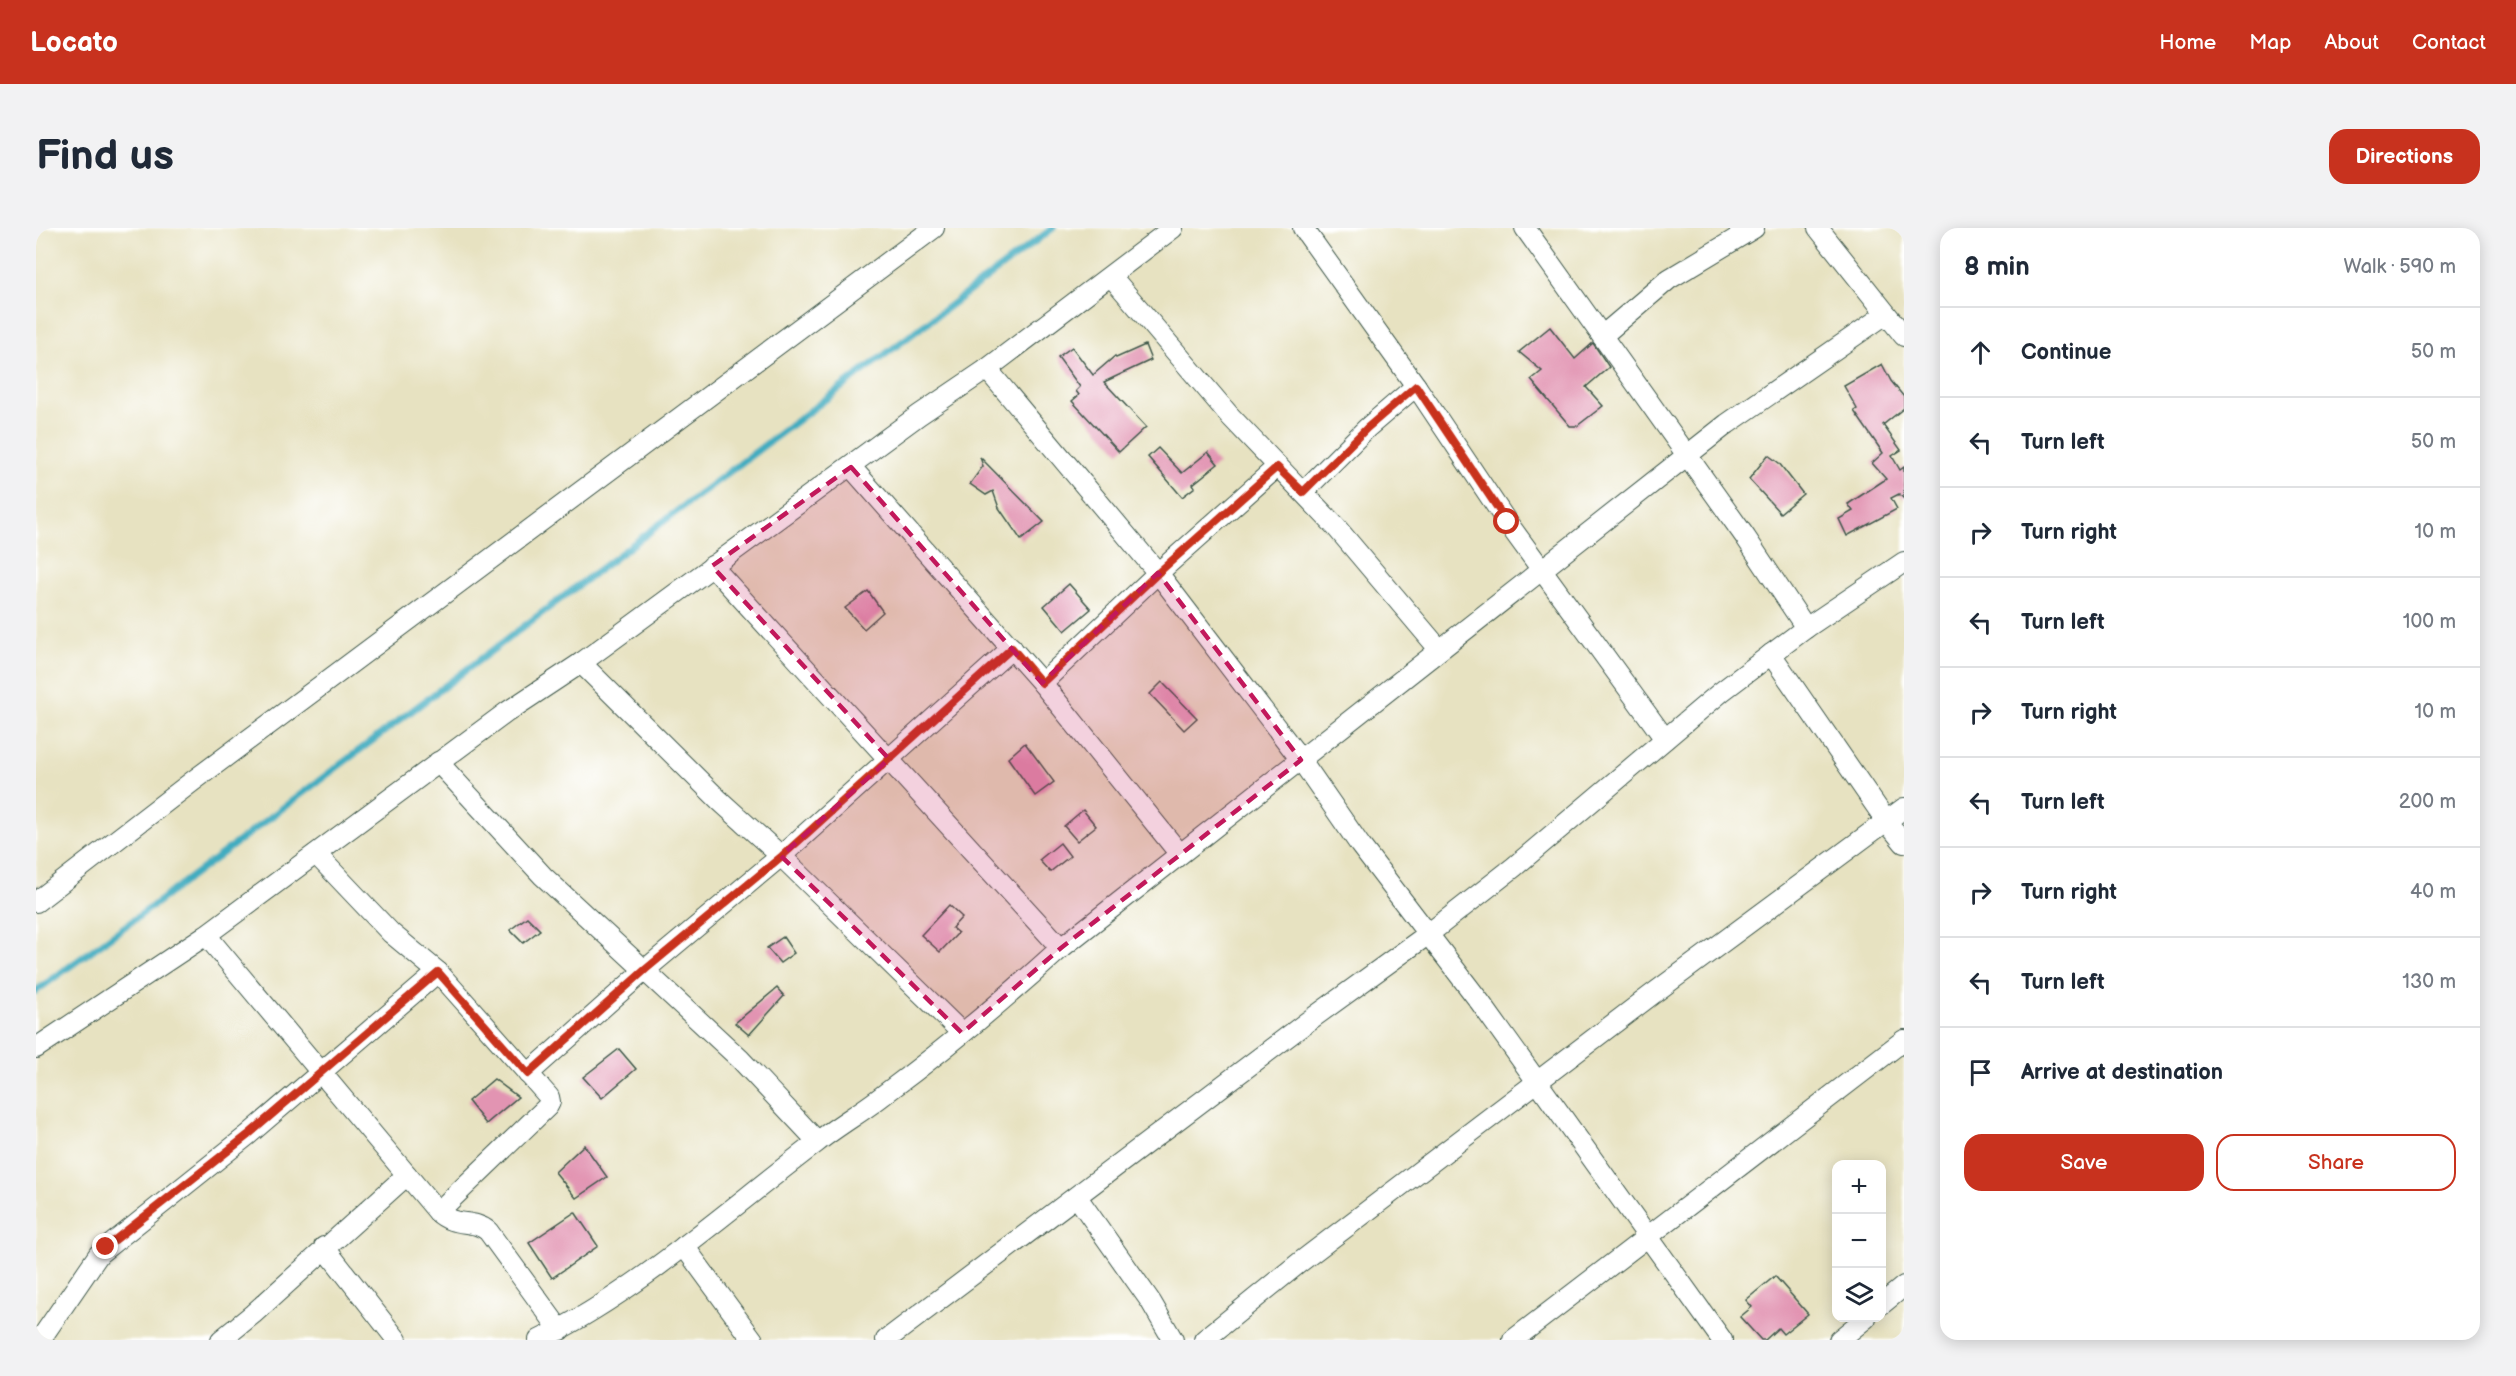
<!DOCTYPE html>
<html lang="en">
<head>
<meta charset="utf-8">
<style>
  :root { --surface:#fff; --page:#f2f2f3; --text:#1f2937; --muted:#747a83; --line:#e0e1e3; --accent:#c8321e }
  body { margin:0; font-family:"Balsamiq Sans",sans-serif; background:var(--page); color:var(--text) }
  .controls { position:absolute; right:18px; bottom:18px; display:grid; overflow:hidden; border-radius:12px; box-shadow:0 3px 15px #0003 }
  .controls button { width:54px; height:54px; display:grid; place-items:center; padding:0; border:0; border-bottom:2px solid var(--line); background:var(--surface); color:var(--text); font:30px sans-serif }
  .stop { position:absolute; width:18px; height:18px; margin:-14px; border:4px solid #c8321e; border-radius:50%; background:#fff }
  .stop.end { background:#c8321e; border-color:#fff; box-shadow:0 2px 6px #0008 }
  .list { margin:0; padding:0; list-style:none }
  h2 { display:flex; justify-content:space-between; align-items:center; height:78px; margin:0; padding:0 24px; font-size:26px }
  h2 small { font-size:20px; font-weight:400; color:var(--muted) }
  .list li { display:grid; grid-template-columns:39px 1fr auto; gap:18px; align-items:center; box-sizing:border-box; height:90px; padding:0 24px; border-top:2px solid var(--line) }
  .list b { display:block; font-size:22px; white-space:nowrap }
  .list em { font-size:20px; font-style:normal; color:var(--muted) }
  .actions { display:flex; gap:12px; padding:18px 24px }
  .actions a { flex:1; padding:14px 0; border:2px solid var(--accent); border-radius:18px; text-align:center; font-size:21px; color:var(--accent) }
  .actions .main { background:var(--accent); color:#fff }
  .icon { flex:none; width:33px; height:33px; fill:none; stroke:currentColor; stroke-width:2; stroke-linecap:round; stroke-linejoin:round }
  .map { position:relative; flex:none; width:1868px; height:1112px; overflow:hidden; border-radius:18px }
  header { display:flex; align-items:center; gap:36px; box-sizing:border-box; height:84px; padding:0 30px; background:var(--accent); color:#fff }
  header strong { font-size:28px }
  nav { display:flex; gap:33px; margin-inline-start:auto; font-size:21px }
  .intro { display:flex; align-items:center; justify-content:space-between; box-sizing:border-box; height:144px; padding:0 36px }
  h1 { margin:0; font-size:42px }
  .button { padding:15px 27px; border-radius:18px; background:var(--accent); color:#fff; font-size:21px; font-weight:700 }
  main { display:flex; gap:36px; padding:0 36px }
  aside { flex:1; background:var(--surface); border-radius:18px; box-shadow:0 3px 15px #0003 }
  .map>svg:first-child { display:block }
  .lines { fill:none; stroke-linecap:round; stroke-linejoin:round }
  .stream { stroke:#41acc0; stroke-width:7 }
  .building { fill:#e294b2 }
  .street-casing { stroke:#3d5649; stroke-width:22 }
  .street { stroke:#fff; stroke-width:20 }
  .route { stroke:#c8321e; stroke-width:8 }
  .marked { fill:#c2185b; fill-opacity:0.2; stroke:#c2185b; stroke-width:4.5; stroke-dasharray:12 8; stroke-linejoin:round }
</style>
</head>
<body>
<header>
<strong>Locato</strong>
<nav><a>Home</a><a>Map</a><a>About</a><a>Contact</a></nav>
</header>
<div class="intro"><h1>Find us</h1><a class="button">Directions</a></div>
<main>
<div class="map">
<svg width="1868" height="1112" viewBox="0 0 1868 1112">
  <rect width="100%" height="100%" fill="#fff"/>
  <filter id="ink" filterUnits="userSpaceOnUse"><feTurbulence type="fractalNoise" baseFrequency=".0167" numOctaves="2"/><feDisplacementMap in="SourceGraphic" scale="12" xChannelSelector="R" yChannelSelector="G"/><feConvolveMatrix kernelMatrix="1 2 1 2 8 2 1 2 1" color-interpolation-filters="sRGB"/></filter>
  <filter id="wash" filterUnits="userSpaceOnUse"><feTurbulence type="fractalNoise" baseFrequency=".008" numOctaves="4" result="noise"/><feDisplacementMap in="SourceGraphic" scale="24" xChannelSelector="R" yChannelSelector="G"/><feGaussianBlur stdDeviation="1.35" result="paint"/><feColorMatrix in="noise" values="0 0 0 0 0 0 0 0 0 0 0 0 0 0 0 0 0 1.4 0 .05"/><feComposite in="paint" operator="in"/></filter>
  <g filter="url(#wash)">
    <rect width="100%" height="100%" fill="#e7e2c1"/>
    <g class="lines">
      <!-- stream -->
      <path class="stream" d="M 0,763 L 110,683 L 1017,0"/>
    </g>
    <g id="blocks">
      <!-- building -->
      <g class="building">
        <path d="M 1514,99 L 1539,131 L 1557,115 L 1573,139 L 1550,159 L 1567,178 L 1541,198 L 1534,198 L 1495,152 L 1506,143 L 1483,124 Z"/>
        <path d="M 1109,117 L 1115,132 L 1068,154 L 1110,199 L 1083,224 L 1036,173 L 1043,167 L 1040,163 L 1044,159 L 1022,129 L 1036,119 L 1057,147 L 1079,128 L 1080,130 Z"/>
        <path d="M 1846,136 L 1855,153 L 1868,169 L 1868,180 L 1847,197 L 1865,222 L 1856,228 L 1864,242 L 1868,239 L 1868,271 L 1863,266 L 1855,270 L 1861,281 L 1811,308 L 1803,291 L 1817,283 L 1812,276 L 1850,251 L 1836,235 L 1847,225 L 1818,183 L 1821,181 L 1808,158 Z"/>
        <path d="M 1122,220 L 1146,245 L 1172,224 L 1182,236 L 1157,256 L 1159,259 L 1146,269 L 1112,229 Z"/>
        <path d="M 1732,227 L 1743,235 L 1767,266 L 1744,285 L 1713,251 Z"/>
        <path d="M 944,229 L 1008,294 L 985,312 L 963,280 L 957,263 L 950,267 L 934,256 L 947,238 Z"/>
        <path d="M 1033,356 L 1055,381 L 1029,403 L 1008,378 Z"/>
        <path d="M 832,363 L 847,384 L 828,401 L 809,380 Z"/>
        <path d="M 1126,454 L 1161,490 L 1148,502 L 1114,466 Z"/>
        <path d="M 989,515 L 1018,554 L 999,568 L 972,530 Z"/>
        <path d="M 1047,582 L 1060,598 L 1041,613 L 1028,598 Z"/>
        <path d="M 1024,615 L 1034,628 L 1014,644 L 1003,632 Z"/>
        <path d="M 913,677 L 926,689 L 916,700 L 922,705 L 904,724 L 885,707 Z"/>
        <path d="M 491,689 L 504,702 L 487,715 L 474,702 Z"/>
        <path d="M 747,709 L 758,725 L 744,735 L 731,720 Z"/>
        <path d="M 741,760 L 748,768 L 713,807 L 699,795 Z"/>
        <path d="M 583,821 L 600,841 L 566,870 L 547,849 Z"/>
        <path d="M 458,851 L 482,869 L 450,896 L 432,873 Z"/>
        <path d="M 548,917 L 571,949 L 540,970 L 519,944 Z"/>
        <path d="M 539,984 L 562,1018 L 516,1050 L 493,1015 Z"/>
        <path d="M 1739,1048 L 1772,1086 L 1747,1106 L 1742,1100 L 1729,1112 L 1725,1112 L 1704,1089 L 1716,1079 L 1710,1072 Z"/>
      </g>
    </g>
  </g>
  <g filter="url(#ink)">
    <use href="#blocks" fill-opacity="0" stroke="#3d5649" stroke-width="1.5"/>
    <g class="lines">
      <defs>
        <g id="street">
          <path d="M 1267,0 L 1380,158 L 1471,294 L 1629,511"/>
          <path d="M 1489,0 L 1710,310 L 1770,400"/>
          <path d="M 1782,0 L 1868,108"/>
          <path d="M 1075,48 L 1194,188 L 1300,299 L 1403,421"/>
          <path d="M 1566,108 L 1633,51 L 1718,0"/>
          <path d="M 951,141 L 1122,345 L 1265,532 L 1324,617 L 1444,774 L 1686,1112"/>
          <path d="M 815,239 L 1006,455 L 1143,625"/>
          <path d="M 1267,264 L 1331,200 L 1380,158"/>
          <path d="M 676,338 L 1025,720"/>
          <path d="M 1735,426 L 1851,594 L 1868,615"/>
          <path d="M 545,435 L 683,572 L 745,628 L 926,805"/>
          <path d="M 1006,455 L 1122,345 L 1241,239"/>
          <path d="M 402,534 L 507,648 L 704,831 L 781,913"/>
          <path d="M 280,626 L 355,705 L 402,744 L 513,869 L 514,874 L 512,878 L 402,984"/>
          <path d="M 0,674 L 157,553 L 898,0"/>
          <path d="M 170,707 L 402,984 C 419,1000 436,990 452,1003 L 524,1102"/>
          <path d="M 0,820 L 170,707 L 471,484 L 545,435 L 883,187 L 951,141 L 1137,0"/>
          <path d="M 492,846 L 610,741 L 745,628 L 976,420"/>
          <path d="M 1041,969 L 1115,1074 L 1137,1112"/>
          <path d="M 648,1018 L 717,1112"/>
          <path d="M 288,1019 L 361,1112"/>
          <path d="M 1846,1076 L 1868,1058"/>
          <path d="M 4,1112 L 63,1026 L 212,907 L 402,744"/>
          <path d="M 185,1112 L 217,1086 L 371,947"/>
          <path d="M 503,1112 C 604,1062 690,983 780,915 C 802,897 828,883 850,865 C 911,820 969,771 1025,720 L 1691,196 L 1850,86"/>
          <path d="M 850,1112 L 1271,794 L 1391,707 L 1478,639 L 1685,464 L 1770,400 L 1868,334"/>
          <path d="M 1168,1112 L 1263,1035 L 1614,768 L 1868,580"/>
          <path d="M 1477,1112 L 1868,812"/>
          <path d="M 1803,1112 L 1830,1090"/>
        </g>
      </defs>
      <!-- street casing -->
      <use href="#street" class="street-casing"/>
      <!-- street -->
      <use href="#street" class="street"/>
    </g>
  </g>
  <g class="lines" filter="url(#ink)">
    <!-- route -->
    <path class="route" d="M 70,1019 L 212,907 L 402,744 L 492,846 L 610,741 L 746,628 L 976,420 L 1006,455 L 1122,345 L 1241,239 L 1267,264 L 1331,200 L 1380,158 L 1471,294"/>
  </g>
  <!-- marked area -->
  <path class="marked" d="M 815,239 L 1006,455 L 1122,345 L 1265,532 L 1025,720 L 926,805 L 745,628 L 853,531 L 676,338 Z"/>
</svg>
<div class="controls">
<button>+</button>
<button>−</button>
<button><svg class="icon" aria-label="layers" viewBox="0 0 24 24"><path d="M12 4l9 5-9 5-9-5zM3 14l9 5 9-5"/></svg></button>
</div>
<div class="stop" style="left:1471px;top:294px"></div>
<div class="stop end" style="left:70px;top:1019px"></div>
</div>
<aside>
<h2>8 min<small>Walk · 590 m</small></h2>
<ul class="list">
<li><svg class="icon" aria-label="ahead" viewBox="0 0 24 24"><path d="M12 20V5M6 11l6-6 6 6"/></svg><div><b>Continue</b></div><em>50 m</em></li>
<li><svg class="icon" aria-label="left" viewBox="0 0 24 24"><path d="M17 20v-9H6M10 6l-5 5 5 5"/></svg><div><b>Turn left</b></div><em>50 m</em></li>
<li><svg class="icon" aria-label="right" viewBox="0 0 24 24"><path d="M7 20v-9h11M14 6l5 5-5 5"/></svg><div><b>Turn right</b></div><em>10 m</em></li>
<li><svg class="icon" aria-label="left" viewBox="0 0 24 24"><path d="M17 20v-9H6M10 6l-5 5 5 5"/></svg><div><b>Turn left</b></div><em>100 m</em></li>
<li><svg class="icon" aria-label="right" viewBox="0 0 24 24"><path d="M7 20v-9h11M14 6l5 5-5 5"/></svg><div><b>Turn right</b></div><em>10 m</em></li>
<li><svg class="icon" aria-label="left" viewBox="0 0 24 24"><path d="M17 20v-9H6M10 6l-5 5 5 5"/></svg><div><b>Turn left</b></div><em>200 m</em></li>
<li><svg class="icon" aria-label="right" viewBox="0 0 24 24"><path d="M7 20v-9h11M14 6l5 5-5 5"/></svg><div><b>Turn right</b></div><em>40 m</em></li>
<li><svg class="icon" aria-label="left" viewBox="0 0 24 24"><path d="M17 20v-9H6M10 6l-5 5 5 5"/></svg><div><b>Turn left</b></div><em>130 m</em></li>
<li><svg class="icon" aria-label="arrive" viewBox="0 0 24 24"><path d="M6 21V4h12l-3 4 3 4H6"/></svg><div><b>Arrive at destination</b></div></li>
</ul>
<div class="actions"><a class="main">Save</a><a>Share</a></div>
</aside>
</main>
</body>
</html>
